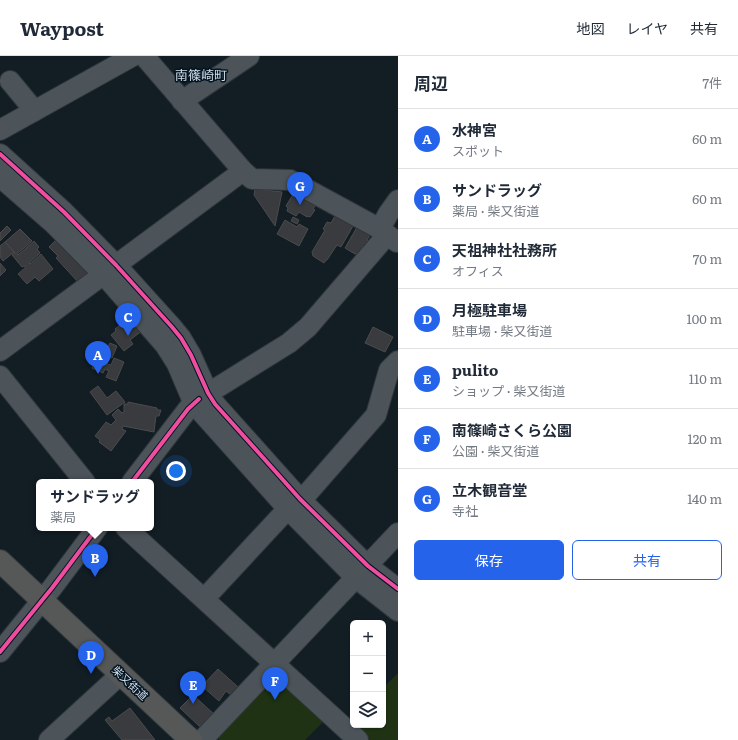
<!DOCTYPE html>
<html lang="ja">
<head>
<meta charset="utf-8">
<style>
  :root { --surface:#fff; --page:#f2f2f3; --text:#1f2937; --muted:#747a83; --line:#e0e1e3; --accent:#2563eb }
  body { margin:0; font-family:Literata,"Noto Sans JP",serif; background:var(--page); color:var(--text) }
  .controls { position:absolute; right:12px; bottom:12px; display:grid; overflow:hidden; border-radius:6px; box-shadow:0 1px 3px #0004 }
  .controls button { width:36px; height:36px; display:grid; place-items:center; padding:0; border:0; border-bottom:1px solid var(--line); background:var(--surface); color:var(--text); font:20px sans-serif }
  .you { position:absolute; left:176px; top:415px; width:14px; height:14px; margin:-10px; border:3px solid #fff; border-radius:50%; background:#1a73e8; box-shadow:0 0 0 6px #1a73e833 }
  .badge { display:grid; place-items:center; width:26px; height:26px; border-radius:50%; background:var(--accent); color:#fff; font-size:13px; font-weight:700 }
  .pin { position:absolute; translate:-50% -33px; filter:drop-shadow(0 1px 2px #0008) }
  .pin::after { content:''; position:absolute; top:21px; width:14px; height:12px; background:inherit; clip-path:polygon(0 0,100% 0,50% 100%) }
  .popup { position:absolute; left:36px; top:423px; width:118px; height:52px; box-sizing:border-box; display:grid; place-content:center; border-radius:6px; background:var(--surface); filter:drop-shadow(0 1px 3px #0005); font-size:13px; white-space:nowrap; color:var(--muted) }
  .popup b { font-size:15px; color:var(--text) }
  .popup::after { content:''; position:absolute; left:50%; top:100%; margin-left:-8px; border:8px solid transparent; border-top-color:var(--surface) }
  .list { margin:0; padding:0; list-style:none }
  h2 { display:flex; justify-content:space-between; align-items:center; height:52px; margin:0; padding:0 16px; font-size:17px }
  h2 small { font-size:13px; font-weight:400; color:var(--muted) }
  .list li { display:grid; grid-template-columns:26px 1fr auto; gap:12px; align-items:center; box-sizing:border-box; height:60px; padding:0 16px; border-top:1px solid var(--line) }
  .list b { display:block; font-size:15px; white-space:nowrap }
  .list p { margin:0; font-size:13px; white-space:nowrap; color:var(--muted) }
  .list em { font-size:13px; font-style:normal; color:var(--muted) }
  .actions { display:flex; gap:8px; padding:12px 16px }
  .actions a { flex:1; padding:9px 0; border:1px solid var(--accent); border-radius:6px; text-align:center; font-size:14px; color:var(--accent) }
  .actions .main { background:var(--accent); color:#fff }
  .icon { flex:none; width:22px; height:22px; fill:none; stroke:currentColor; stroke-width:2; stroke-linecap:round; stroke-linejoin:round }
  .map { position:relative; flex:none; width:398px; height:684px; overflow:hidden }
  header { display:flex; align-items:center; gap:24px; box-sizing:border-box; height:56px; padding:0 20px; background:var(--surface); border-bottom:1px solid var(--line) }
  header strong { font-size:19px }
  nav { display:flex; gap:22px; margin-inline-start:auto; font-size:14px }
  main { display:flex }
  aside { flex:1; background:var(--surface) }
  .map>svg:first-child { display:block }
  .green { fill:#1f3213 }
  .building { fill:#3a3b3e; stroke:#4c4b4d }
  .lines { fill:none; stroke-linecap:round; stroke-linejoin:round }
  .minor-casing { stroke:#2f373d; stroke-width:22 }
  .major-casing { stroke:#2f373d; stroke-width:24 }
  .minor { stroke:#4c545a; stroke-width:20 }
  .major { stroke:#565857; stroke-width:22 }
  .cycleway-casing { stroke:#031422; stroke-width:6 }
  .cycleway { stroke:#ef4d9e; stroke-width:4 }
  .labels { text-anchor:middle; stroke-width:3; stroke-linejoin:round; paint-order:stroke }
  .street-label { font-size:11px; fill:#d3dfe9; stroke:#031422 }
  .quarter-label { font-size:13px; fill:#d3dfe9; stroke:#031422 }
</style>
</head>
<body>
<header>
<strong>Waypost</strong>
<nav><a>地図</a><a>レイヤ</a><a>共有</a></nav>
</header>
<main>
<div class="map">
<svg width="398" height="684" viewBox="0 0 398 684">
  <rect width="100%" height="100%" fill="#121d24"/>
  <!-- green -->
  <g class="green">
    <path d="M 398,617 L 398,684 L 367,684 L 349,667 L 353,662 L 353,669 L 383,669 L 383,632 Z"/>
    <path d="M 269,621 L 280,622 L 323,666 L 305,684 L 219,684 L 218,679 Z"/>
  </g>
  <!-- building -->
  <g class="building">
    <path d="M 255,133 L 282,136 L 275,170 L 254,139 Z"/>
    <path d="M 295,135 L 316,148 L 313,153 L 315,154 L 310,161 L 307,160 L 307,161 L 299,156 L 296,160 L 287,155 L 288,152 L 286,150 Z"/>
    <path d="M 335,160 L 353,170 L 341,191 L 337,189 L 327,204 L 326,204 L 324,207 L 313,200 L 312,196 L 325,174 L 323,173 L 327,166 L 331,167 Z"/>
    <path d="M 293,161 L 299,164 L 297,168 L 291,165 Z"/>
    <path d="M 285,164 L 297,171 L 299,168 L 308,173 L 299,190 L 277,178 Z"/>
    <path d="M 7,170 L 11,174 L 0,185 L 0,177 Z"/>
    <path d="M 357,171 L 370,179 L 367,184 L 369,186 L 366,192 L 363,190 L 358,198 L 355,198 L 345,192 Z"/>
    <path d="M 20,173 L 32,185 L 17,198 L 18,199 L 34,185 L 39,191 L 37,193 L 40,197 L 29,207 L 30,208 L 41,198 L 53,213 L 39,225 L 35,221 L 27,228 L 18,218 L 26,211 L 24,210 L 22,211 L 12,199 L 15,197 L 5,186 Z"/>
    <path d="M 60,180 L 92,213 L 78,226 L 56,202 L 58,200 L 49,191 Z"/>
    <path d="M 5,186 L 14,196 L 3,205 L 0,201 L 0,190 Z"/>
    <path d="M 0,207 L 6,214 L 0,220 Z"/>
    <path d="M 132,260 L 143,274 L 130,284 L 133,288 L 124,295 L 111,279 L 116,275 L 115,273 Z"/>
    <path d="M 373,271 L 393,281 L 385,296 L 365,287 Z"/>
    <path d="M 110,287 L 117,290 L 112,302 L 104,298 Z"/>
    <path d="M 97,298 L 109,303 L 107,308 L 111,309 L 114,302 L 124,306 L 116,325 L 106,321 L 109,315 L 105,313 L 103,317 L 92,312 Z"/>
    <path d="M 98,330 L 107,342 L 116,335 L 125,346 L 107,359 L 90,336 Z"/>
    <path d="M 128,346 L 157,352 L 157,354 L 161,354 L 159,360 L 156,360 L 154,376 L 123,370 L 122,373 L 126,375 L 111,395 L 99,386 L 100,384 L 95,380 L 106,366 L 111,369 L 116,364 L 112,359 L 118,353 L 122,357 L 124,356 L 124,348 L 128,348 Z"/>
    <path d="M 218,613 L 238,631 L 231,639 L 226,635 L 219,645 L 202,630 Z"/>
    <path d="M 193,639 L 215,659 L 205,670 L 199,670 L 180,652 Z"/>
    <path d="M 130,652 L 155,684 L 122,684 L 105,664 L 109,661 L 112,665 Z"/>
  </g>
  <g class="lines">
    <defs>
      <g id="minor">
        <path d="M 144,0 L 243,115 L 252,123 L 290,124 L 380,173 L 397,186"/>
        <path d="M 10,25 L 29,48 L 34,55"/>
        <path d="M 182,45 L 249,0"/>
        <path d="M 0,74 L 133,0"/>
        <path d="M 0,98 L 64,156 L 116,209 L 172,271 L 181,282 L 191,299 L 208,337 L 215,348 L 300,443 L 368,510 L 398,533"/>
        <path d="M 0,121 L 54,168 L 104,219 L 165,289 L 177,308 L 194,348 L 288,453 L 356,522 L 398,555"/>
        <path d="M 380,173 L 388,158 L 398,144"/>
        <path d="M 0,295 L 243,115"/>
        <path d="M 0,320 L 85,426"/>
        <path d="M 132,426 L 188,353 L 199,343 L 289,287 L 308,271 L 387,179"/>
        <path d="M 126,472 L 358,684"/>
        <path d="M 204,543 L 282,459 L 306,439 L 376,359 L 389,314 L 398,305"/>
        <path d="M 0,596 L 52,532 L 97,472"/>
        <path d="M 49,684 L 121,618"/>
        <path d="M 202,684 L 398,477"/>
      </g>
      <path id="major" d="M 0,505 L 191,684"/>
    </defs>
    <!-- minor casing -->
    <use href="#minor" class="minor-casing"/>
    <!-- major casing -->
    <use href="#major" class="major-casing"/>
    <!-- minor -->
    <use href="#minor" class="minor"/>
    <!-- major -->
    <use href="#major" class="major"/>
    <defs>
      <g id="cycleway">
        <path d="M 0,98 L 64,156 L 116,209 L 172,271 L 181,282 L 191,299 L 208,337 L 215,348 L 300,443 L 368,510 L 398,533"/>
        <path d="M 132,426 L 188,353 L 199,343"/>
        <path d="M 0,596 L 52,532 L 97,472"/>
      </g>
    </defs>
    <!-- cycleway casing -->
    <use href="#cycleway" class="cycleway-casing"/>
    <!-- cycleway -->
    <use href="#cycleway" class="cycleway"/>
  </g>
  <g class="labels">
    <!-- street labels -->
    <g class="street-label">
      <text transform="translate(130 627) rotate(43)" y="4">柴又街道</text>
    </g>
    <!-- quarter labels -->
    <g class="quarter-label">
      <text x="201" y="24">南篠崎町</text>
    </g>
  </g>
</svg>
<div class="controls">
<button>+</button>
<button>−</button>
<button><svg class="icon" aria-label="layers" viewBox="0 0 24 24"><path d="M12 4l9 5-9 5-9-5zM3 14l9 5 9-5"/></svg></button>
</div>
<div class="you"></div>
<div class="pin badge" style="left:98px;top:318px">A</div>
<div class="pin badge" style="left:95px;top:521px">B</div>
<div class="popup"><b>サンドラッグ</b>薬局</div>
<div class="pin badge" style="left:128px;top:280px">C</div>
<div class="pin badge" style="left:91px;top:618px">D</div>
<div class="pin badge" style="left:193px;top:648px">E</div>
<div class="pin badge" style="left:275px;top:644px">F</div>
<div class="pin badge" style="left:300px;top:149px">G</div>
</div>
<aside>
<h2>周辺<small>7件</small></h2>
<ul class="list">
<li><span class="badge">A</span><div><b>水神宮</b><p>スポット</p></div><em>60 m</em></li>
<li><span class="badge">B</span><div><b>サンドラッグ</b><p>薬局 · 柴又街道</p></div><em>60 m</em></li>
<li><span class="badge">C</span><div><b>天祖神社社務所</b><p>オフィス</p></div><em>70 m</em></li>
<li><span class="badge">D</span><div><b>月極駐車場</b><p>駐車場 · 柴又街道</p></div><em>100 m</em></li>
<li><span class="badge">E</span><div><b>pulito</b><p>ショップ · 柴又街道</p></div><em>110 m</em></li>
<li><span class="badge">F</span><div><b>南篠崎さくら公園</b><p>公園 · 柴又街道</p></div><em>120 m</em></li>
<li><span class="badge">G</span><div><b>立木観音堂</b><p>寺社</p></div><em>140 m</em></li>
</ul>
<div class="actions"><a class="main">保存</a><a>共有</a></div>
</aside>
</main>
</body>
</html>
